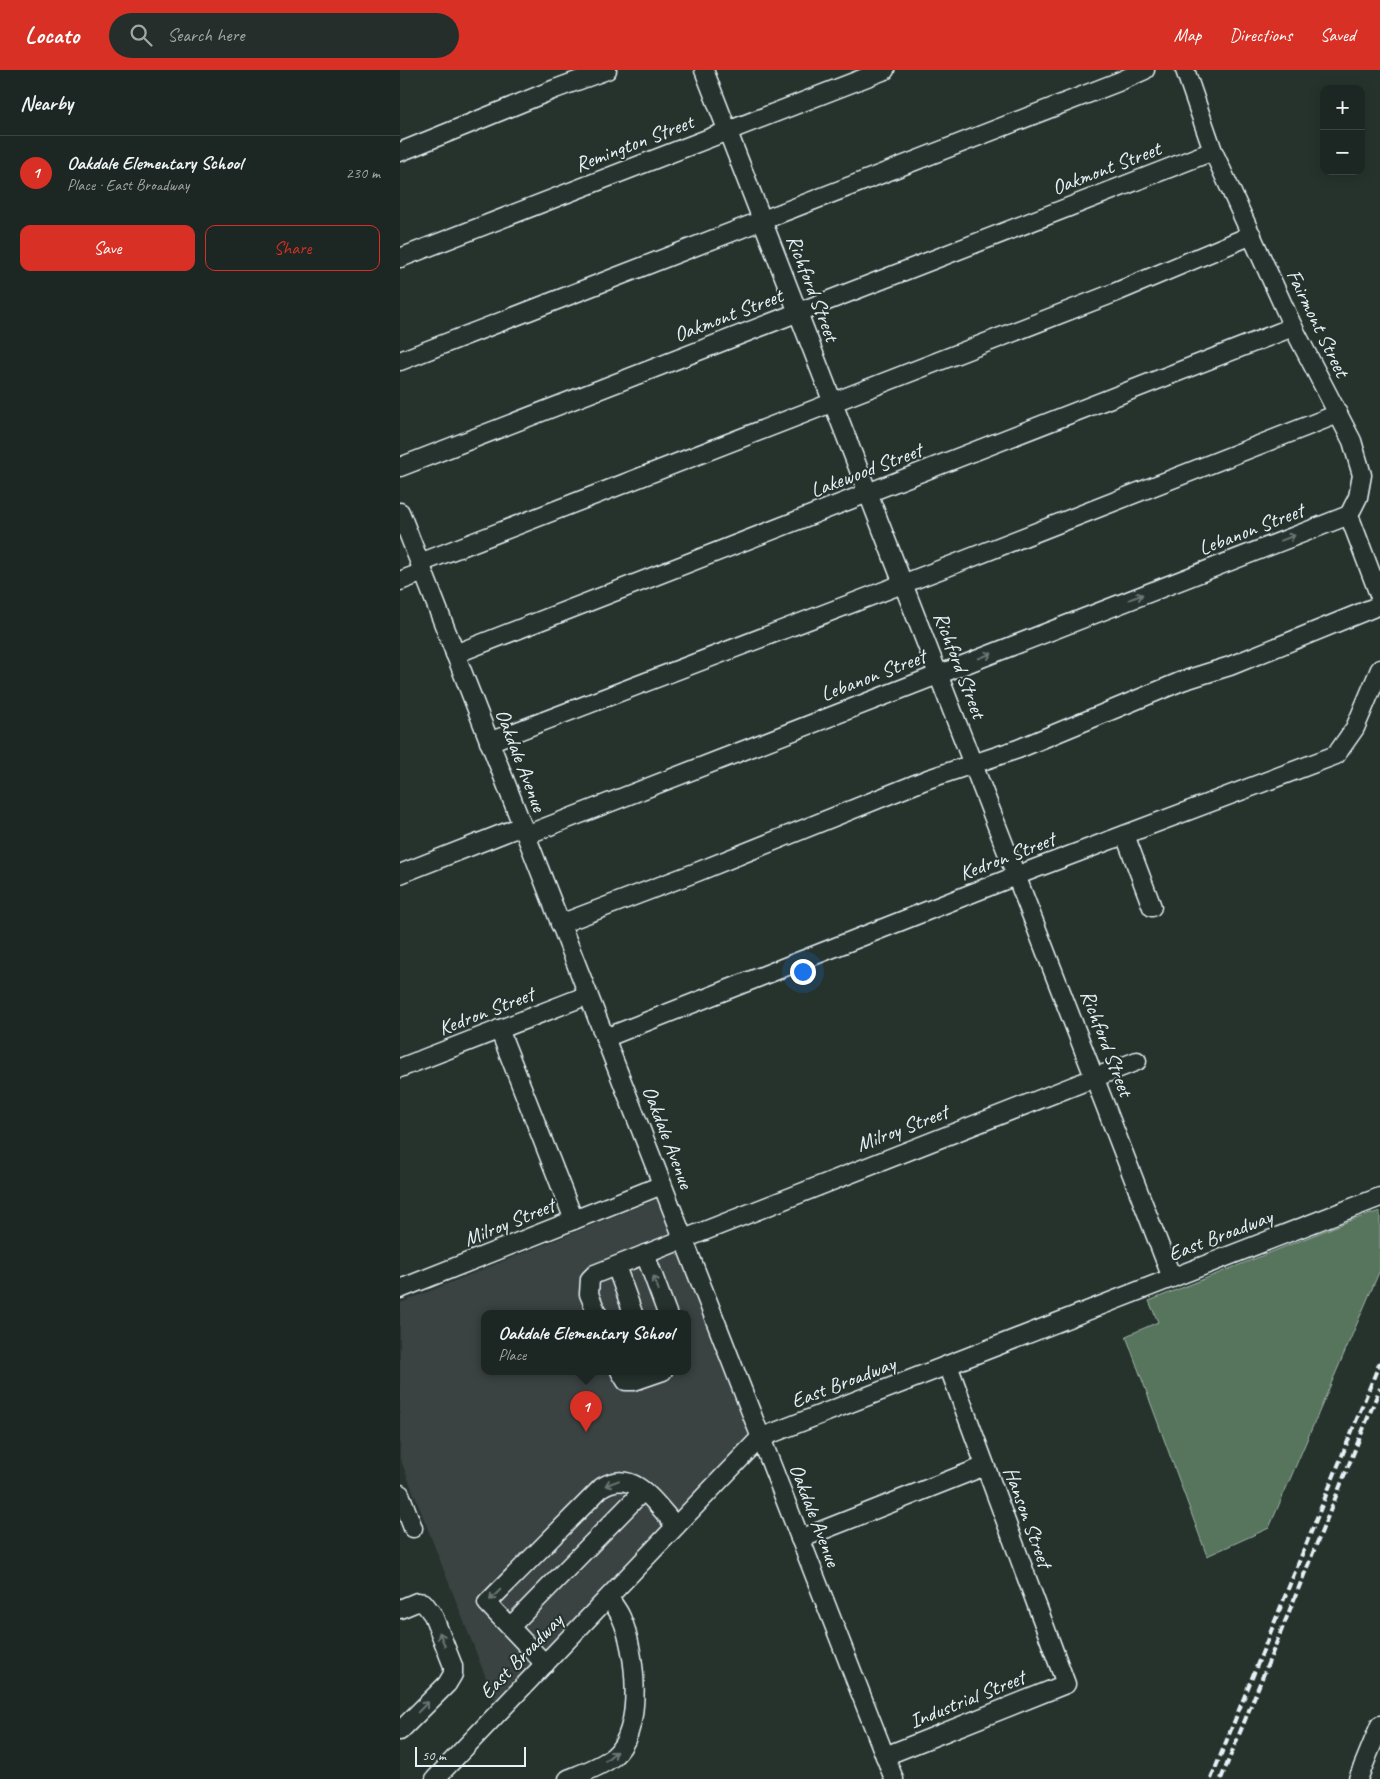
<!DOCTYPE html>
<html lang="en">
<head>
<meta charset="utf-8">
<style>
  :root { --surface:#1c2622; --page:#252e2a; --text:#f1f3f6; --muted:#a0a5a5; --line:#3a4340; --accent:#d93025 }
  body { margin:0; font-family:Caveat,sans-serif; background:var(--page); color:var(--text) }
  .controls { position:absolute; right:15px; top:15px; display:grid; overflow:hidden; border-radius:10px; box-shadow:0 2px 12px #0003 }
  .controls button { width:45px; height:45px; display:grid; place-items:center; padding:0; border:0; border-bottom:1px solid var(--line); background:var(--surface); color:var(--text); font:25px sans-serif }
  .scale { position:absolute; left:15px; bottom:12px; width:111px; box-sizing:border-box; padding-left:5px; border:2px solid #e8f1f8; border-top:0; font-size:14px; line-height:18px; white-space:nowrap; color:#e8f1f8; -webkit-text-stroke:4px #26332d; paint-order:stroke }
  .you { position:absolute; left:402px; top:901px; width:18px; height:18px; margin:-12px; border:4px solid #fff; border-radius:50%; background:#1a73e8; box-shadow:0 0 0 8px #1a73e833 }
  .badge { display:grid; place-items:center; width:32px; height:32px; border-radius:50%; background:var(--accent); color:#fff; font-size:16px; font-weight:700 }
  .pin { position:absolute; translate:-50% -41px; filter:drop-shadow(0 1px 2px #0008) }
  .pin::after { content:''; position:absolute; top:26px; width:18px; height:15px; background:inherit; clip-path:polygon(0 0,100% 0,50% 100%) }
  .popup { position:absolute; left:81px; top:1240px; width:210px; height:65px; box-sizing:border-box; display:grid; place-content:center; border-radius:10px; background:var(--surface); filter:drop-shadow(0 1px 4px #0005); font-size:16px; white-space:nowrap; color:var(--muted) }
  .popup b { font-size:19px; color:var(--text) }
  .popup::after { content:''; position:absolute; left:50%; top:100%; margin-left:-10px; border:10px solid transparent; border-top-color:var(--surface) }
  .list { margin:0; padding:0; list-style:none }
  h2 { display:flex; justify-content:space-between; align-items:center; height:65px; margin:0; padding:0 20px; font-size:21px }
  h2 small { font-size:16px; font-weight:400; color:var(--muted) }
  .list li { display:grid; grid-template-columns:32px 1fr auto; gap:15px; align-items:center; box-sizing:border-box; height:75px; padding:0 20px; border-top:1px solid var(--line) }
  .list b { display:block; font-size:19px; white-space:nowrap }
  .list p { margin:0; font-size:16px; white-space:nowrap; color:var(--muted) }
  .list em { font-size:16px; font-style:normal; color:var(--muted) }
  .actions { display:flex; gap:10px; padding:15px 20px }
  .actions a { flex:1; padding:11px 0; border:1px solid var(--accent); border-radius:10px; text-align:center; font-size:18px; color:var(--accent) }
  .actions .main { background:var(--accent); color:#fff }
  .icon { flex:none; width:28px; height:28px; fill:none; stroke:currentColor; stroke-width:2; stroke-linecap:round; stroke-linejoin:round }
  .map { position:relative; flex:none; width:980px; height:1709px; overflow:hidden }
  header { display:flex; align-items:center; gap:30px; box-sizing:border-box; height:70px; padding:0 25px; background:var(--accent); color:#fff }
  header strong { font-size:24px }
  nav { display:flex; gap:28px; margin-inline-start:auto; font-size:18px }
  .search { width:350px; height:45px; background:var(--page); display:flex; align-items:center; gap:12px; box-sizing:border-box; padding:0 18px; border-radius:28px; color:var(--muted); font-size:19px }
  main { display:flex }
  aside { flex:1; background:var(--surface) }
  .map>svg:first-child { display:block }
  .built { fill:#3a4242; fill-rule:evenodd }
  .green { fill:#57745c; stroke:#a0b2aa }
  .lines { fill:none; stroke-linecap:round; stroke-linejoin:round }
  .minor-casing { stroke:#e8f1f8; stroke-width:21 }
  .minor { stroke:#26332d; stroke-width:18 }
  .rail { stroke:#e8f1f8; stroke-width:4; stroke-dasharray:8 4; stroke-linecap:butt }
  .oneway { stroke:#6a7674 }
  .labels { text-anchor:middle; stroke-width:4; stroke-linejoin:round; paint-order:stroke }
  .street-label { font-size:21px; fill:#e8f1f8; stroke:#26332d }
</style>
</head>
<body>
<header>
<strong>Locato</strong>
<div class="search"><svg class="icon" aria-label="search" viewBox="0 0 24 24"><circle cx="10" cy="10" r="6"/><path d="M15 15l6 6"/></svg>Search here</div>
<nav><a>Map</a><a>Directions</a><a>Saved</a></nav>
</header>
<main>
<aside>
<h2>Nearby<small></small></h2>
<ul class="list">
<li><span class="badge">1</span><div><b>Oakdale Elementary School</b><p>Place · East Broadway</p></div><em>230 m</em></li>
</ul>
<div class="actions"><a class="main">Save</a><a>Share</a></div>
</aside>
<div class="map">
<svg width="980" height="1709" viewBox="0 0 980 1709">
  <rect width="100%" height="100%" fill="#26332d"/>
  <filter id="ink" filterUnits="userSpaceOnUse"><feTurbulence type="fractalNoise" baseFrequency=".02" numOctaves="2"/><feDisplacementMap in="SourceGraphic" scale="10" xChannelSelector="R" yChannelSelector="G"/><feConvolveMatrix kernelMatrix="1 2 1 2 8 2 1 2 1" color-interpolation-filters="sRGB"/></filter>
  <g filter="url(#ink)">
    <!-- built -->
    <path class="built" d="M 259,1128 L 350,1367 L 97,1636 L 0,1388 L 0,1233 ZM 85,1243 L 287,1243 L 287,1301 L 85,1301 Z"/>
    <!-- green -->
    <path class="green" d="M 980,1141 L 980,1200 L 869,1458 L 807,1486 L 726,1266 L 758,1252 L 749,1231 L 949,1151 Z"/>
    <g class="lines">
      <defs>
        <g id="minor">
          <path d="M 304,0 L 772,1208"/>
          <path d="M 785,0 L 813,81 L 893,257 L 952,371 L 962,405 L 958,427 L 949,445 L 980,527"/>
          <path d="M 0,82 L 155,19 L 207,0"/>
          <path d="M 0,188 L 485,0"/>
          <path d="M 0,291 L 718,12 L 745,0"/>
          <path d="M 0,397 L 813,81"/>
          <path d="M 0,442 L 494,1709"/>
          <path d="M 20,493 L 714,223 L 852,165"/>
          <path d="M 0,511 L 23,502"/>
          <path d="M 55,584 L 893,257"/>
          <path d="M 89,672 L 560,492 L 938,344"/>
          <path d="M 126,765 L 949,445"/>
          <path d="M 725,765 L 752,837"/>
          <path d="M 0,804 L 122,756"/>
          <path d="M 160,854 L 297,802 L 528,709 L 618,679 L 782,611 L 830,596 L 980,535"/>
          <path d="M 99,959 L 174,1150"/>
          <path d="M 205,968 L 618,805 L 936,685 L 955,658 L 980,599"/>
          <path d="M 0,998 L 188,925"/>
          <path d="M 245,1184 L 267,1243"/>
          <path d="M 216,1196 L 233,1243"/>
          <path d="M 0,1219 L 262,1115"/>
          <path d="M 197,1243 L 189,1224 L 190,1209 L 195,1204 L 737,991"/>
          <path d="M 220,1301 L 226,1311 L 234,1311 L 263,1301"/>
          <path d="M 0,1424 L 13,1458"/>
          <path d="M 400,1469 L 585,1396"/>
          <path d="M 0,1539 L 17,1532 L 24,1533 L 33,1545 L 53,1596 L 53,1604 L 47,1614 L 0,1661"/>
          <path d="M 110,1557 L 243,1421"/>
          <path d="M 145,1594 L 87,1533 L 202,1417 C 235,1397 256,1435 276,1456"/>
          <path d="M 485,1686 L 666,1614 L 548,1295"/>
          <path d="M 35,1709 L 360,1368 L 980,1127"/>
          <path d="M 168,1709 C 183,1703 200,1697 213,1687 C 245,1661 236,1580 221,1547 C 218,1540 213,1534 209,1528"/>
          <path d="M 958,1709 L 980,1655"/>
        </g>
      </defs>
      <!-- minor casing -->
      <use href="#minor" class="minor-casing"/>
      <!-- minor -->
      <use href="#minor" class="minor"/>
      <!-- rail -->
      <g class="rail">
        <path d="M 811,1709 L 980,1292"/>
        <path d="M 821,1709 L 980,1318"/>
      </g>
    </g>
    <!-- one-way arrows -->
    <defs><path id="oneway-shaft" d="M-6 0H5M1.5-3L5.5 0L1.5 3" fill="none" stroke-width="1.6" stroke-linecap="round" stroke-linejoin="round" transform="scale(1.25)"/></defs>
    <g class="oneway">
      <use href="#oneway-shaft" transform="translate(888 468) rotate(-21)"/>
      <use href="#oneway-shaft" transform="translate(736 527) rotate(-21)"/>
      <use href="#oneway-shaft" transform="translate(585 586) rotate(-21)"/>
      <use href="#oneway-shaft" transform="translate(256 1213) rotate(-110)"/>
      <use href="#oneway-shaft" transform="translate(212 1413) rotate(159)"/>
      <use href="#oneway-shaft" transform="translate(95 1525) rotate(135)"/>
      <use href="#oneway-shaft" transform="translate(42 1569) rotate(-112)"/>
      <use href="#oneway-shaft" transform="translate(23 1637) rotate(-46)"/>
      <use href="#oneway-shaft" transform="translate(211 1686) rotate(-39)"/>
    </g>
  </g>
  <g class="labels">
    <!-- street labels -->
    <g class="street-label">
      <text transform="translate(234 73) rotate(-21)" y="7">Remington Street</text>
      <text transform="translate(706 98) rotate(-21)" y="7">Oakmont Street</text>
      <text transform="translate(413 218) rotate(69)" y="7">Richford Street</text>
      <text transform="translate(328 245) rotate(-21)" y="7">Oakmont Street</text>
      <text transform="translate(918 253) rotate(64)" y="7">Fairmont Street</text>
      <text transform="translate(466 400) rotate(-21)" y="7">Lakewood Street</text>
      <text transform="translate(851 459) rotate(-21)" y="7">Lebanon Street</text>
      <text transform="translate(560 595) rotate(69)" y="7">Richford Street</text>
      <text transform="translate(473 605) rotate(-21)" y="7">Lebanon Street</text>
      <text transform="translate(121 690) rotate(69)" y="7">Oakdale Avenue</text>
      <text transform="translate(607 786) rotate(-21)" y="7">Kedron Street</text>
      <text transform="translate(86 941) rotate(-21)" y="7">Kedron Street</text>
      <text transform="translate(707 973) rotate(69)" y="7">Richford Street</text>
      <text transform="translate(502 1058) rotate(-21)" y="7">Milroy Street</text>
      <text transform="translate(268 1067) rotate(69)" y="7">Oakdale Avenue</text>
      <text transform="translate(109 1152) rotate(-22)" y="7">Milroy Street</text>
      <text transform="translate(820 1165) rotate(-21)" y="7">East Broadway</text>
      <text transform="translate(443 1312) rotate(-21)" y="7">East Broadway</text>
      <text transform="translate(415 1445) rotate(69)" y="7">Oakdale Avenue</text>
      <text transform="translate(628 1447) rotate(70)" y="7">Hanson Street</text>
      <text transform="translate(121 1586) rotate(-46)" y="7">East Broadway</text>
      <text transform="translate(567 1629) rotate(-22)" y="7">Industrial Street</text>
    </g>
  </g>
</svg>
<div class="controls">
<button>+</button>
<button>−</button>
</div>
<div class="scale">50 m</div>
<div class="you"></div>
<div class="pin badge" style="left:186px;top:1362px">1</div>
<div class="popup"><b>Oakdale Elementary School</b>Place</div>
</div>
</main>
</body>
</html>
